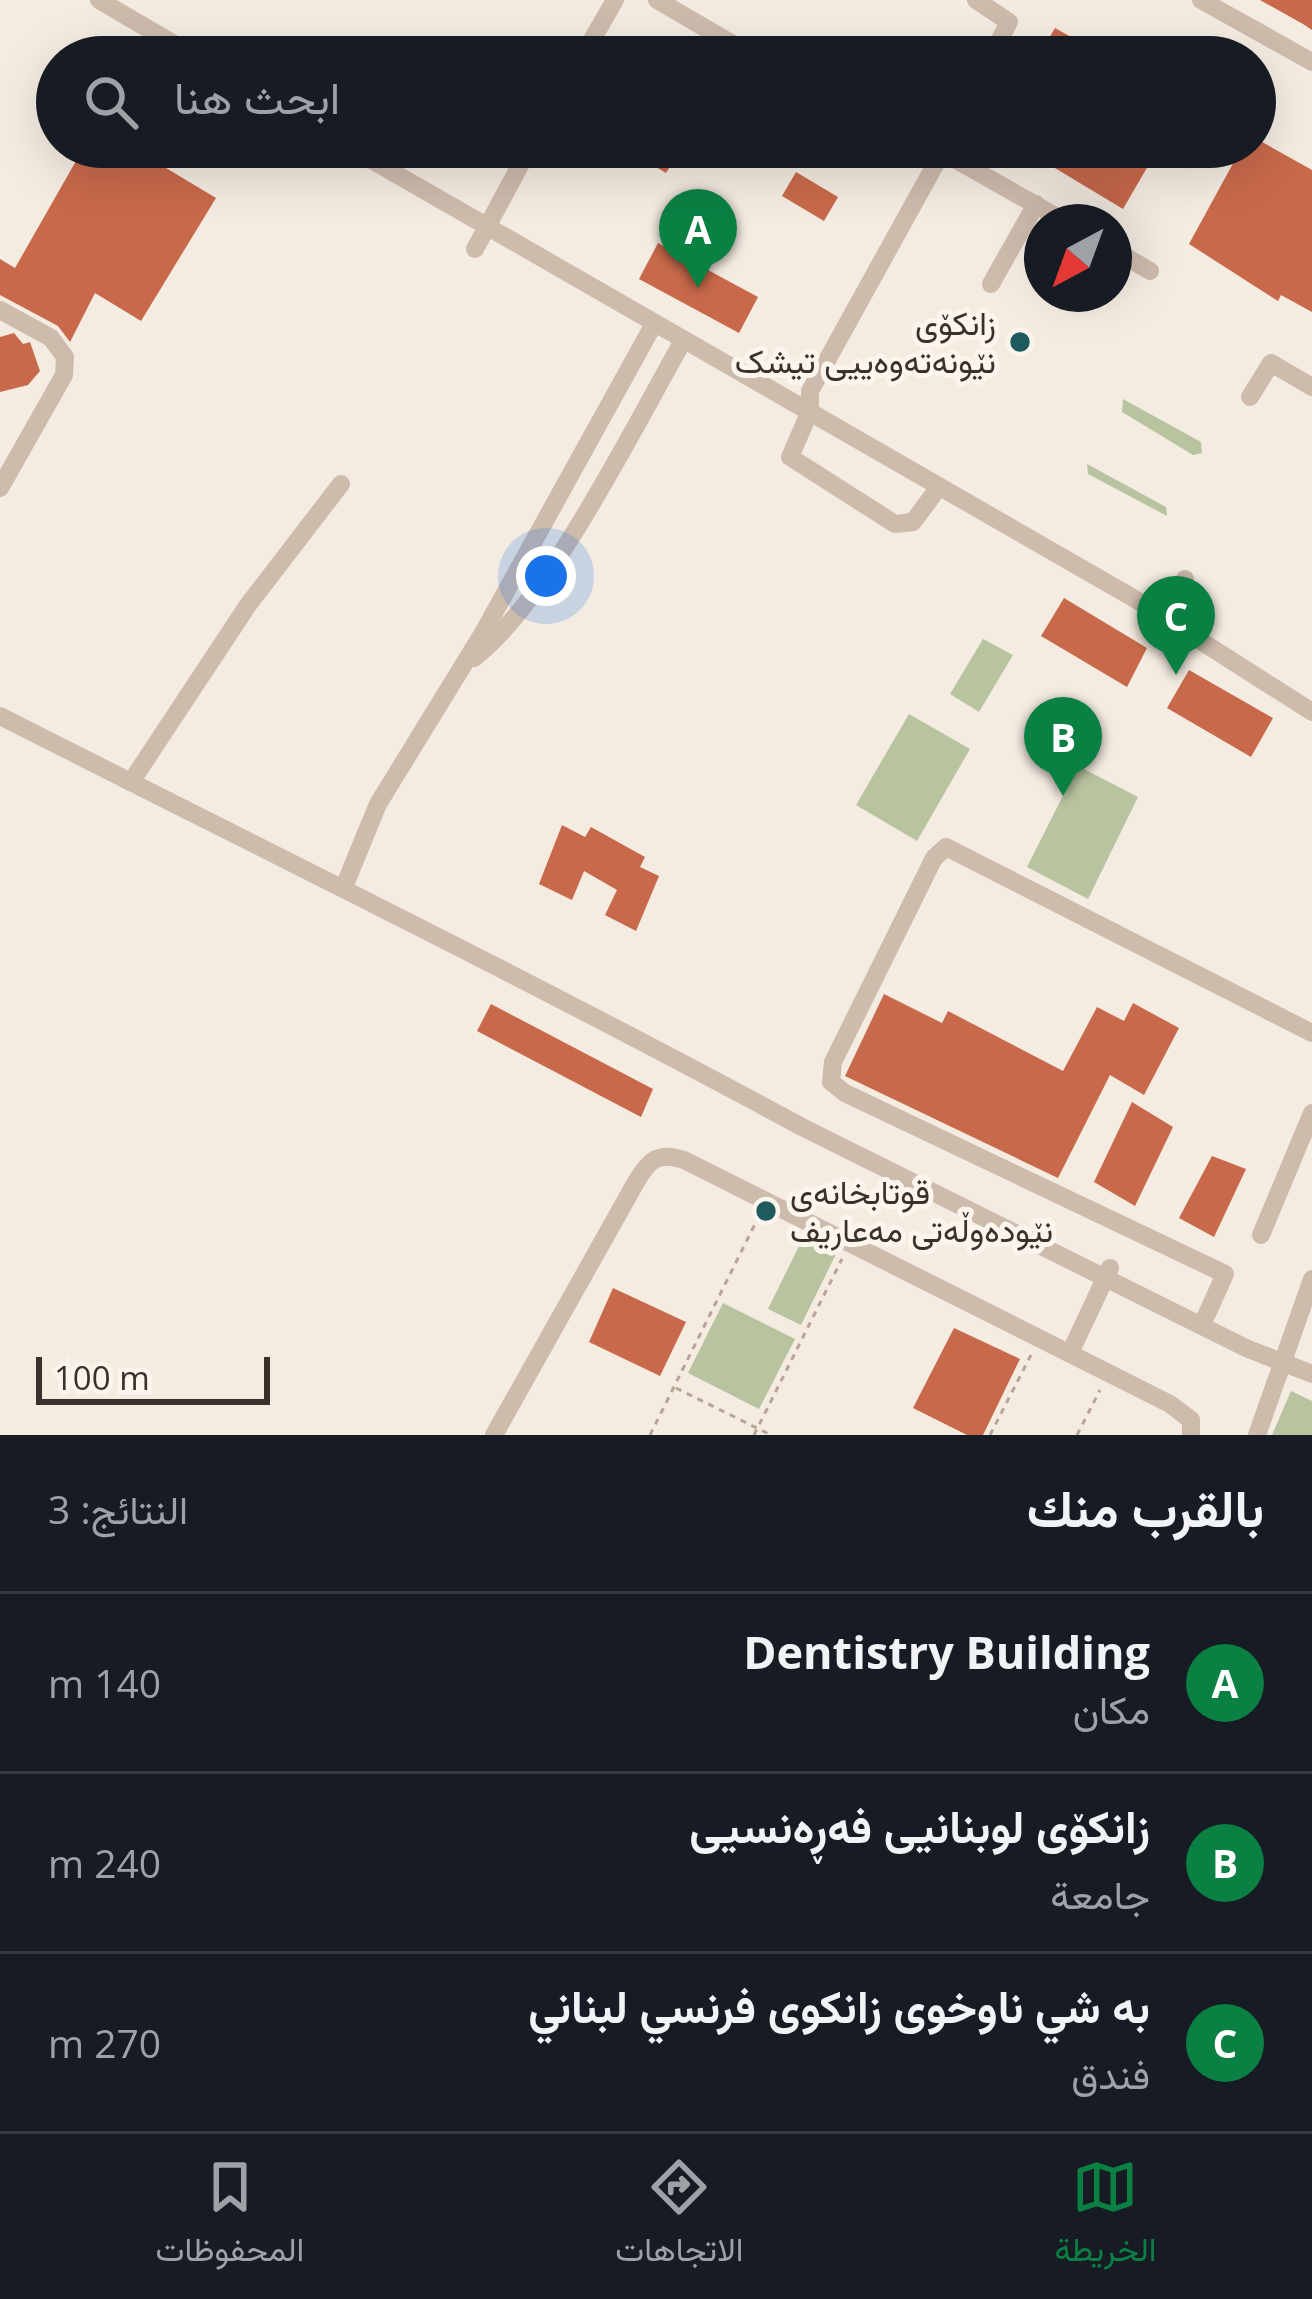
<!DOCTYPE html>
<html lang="ar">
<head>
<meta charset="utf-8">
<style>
  :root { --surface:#171b24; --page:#20242c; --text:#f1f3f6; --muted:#9ea1a6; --line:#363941; --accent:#0b8043 }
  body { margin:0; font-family:"Open Sans",Vazirmatn,sans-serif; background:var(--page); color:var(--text); direction:rtl }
  .compass { position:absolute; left:1024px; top:204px; width:108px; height:108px; border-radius:50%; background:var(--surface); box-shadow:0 12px 48px #0002; rotate:221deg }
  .scale { position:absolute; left:36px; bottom:30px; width:234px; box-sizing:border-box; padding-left:12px; border:6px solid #3b302b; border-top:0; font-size:33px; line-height:42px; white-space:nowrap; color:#3b302b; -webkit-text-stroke:9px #fbf5ee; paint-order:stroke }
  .you { position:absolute; left:546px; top:576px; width:42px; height:42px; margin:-30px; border:9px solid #fff; border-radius:50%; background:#1a73e8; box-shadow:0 0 0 18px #1a73e833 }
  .badge { display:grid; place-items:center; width:78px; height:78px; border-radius:50%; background:var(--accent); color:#fff; font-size:39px; font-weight:700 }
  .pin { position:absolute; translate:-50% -99px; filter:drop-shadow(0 3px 6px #0008) }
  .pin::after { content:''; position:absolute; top:63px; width:42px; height:36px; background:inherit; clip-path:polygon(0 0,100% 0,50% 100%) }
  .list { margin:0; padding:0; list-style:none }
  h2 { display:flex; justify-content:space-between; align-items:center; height:156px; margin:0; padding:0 48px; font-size:51px }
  h2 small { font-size:39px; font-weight:400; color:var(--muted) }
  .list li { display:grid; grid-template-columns:78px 1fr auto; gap:36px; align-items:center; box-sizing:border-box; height:180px; padding:0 48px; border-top:3px solid var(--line) }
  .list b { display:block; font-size:45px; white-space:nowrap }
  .list p { margin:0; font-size:39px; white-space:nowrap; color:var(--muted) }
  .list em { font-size:39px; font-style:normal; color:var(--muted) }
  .icon { flex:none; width:66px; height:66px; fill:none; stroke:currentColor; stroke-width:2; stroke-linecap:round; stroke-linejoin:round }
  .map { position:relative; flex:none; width:1312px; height:1435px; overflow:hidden; direction:ltr }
  .search { position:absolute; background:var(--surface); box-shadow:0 12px 48px #0002; left:36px; right:36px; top:36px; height:132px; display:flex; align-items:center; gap:30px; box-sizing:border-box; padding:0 42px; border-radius:66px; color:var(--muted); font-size:45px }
  .sheet { height:696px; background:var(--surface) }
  nav { display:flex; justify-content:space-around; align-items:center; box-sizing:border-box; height:168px; border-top:3px solid var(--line); background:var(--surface); font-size:33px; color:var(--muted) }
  nav a { display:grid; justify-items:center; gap:6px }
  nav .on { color:var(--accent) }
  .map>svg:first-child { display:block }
  .green { fill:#b8c4a0 }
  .building { fill:#c8694b }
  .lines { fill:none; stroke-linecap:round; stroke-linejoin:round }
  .path { stroke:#b9a596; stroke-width:3; stroke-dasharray:6 6; stroke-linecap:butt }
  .minor { stroke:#cdbbac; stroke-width:18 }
  .poi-dot { fill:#1f5a5e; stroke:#fbf5ee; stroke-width:4.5 }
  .labels { text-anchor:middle; stroke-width:10; stroke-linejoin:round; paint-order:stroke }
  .poi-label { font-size:33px; fill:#3b302b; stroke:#fbf5ee; text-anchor:end }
</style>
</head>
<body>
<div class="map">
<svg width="1312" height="1435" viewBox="0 0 1312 1435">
  <rect width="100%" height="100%" fill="#f4ebe1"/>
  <!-- green -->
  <g class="green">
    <path d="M 1123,399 L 1201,442 L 1202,453 L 1193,455 L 1122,412 Z"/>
    <path d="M 1087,464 L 1166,507 L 1167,516 L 1088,474 Z"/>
    <path d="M 983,639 L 1013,655 L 979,712 L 950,694 Z"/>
    <path d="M 909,714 L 970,749 L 917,841 L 856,805 Z"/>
    <path d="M 1078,766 L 1138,797 L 1088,899 L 1027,867 Z"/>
    <path d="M 803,1238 L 836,1254 L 801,1325 L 768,1309 Z"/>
    <path d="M 723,1303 L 795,1339 L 759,1409 L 688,1373 Z"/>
    <path d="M 1291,1391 L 1312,1401 L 1312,1435 L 1272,1435 Z"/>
  </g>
  <!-- building -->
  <g class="building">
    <path d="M 1260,0 L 1312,0 L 1312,30 L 1303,24 Z"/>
    <path d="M 1055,28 L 1107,57 L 1038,57 Z"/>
    <path d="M 1255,138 L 1312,170 L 1312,312 L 1281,295 L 1278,301 L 1189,244 L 1242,147 L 1255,147 Z"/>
    <path d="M 84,147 L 164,147 L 156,162 L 216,198 L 141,321 L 95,293 L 70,342 L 58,326 L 0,295 L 0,259 L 15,268 Z"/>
    <path d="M 645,147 L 683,147 L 666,173 L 639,157 Z"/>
    <path d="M 1020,147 L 1159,147 L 1123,209 Z"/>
    <path d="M 796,172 L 838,197 L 824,221 L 782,196 Z"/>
    <path d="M 658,243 L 758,297 L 739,333 L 639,279 Z"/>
    <path d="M 14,333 L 23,344 L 30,342 L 40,371 L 28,385 L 0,392 L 0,337 Z"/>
    <path d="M 1064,598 L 1147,648 L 1127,687 L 1041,636 Z"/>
    <path d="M 1189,670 L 1273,718 L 1251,757 L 1167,708 Z"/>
    <path d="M 562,825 L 585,837 L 591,827 L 645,857 L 640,867 L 659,876 L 636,931 L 605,915 L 617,890 L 584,871 L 572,900 L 539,884 Z"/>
    <path d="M 884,994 L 942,1023 L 948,1011 L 1063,1071 L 1097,1007 L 1124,1021 L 1133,1003 L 1179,1028 L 1144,1095 L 1110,1075 L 1058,1178 L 845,1076 Z"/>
    <path d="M 491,1004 L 653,1089 L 641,1117 L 477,1031 Z"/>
    <path d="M 1132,1102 L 1173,1127 L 1135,1206 L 1094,1182 Z"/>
    <path d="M 1212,1156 L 1246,1169 L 1214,1237 L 1179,1218 Z"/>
    <path d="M 613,1288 L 686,1322 L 660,1376 L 589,1342 Z"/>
    <path d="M 954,1328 L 1020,1359 L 983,1435 L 967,1435 L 913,1408 Z"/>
  </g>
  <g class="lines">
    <!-- path -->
    <g class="path">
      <path d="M 676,1388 L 771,1435"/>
      <path d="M 650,1435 L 760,1214"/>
      <path d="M 754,1435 L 842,1259"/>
      <path d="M 990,1435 L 1033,1351"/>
      <path d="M 1077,1435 L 1100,1390"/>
    </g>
    <!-- minor -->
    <g class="minor">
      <path d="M 99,0 L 196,57"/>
      <path d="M 657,0 L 755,57"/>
      <path d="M 976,0 L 1009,22 L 991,57"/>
      <path d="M 1201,0 L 1312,62"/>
      <path d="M 582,57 L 615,0"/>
      <path d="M 349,147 L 1135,599 L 1312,712"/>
      <path d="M 911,147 L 936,161"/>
      <path d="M 942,152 L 1066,222"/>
      <path d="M 475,249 L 530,147"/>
      <path d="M 1114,250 L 1150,271"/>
      <path d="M 991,284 L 1036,204"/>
      <path d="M 0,310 L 51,338 L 65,357 L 64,375 L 0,488"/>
      <path d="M 1250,397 L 1271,363 L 1312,387"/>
      <path d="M 933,495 L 913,522 L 895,524 L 790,457 L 810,411 L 810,391 L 945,147"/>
      <path d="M 1162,621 L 1185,579"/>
      <path d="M 474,658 C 546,603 632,431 679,348"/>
      <path d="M 0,716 C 268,852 538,984 802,1127 L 1246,1348 L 1312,1374"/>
      <path d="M 131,782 L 248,605 L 341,484"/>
      <path d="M 344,887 L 378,804 L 483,633 L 650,331"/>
      <path d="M 1261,1235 L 1312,1113"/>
      <path d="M 1206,1316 L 1225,1274 L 845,1093 L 831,1082 L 833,1062 L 934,858 L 946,847 L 1312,1033"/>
      <path d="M 1070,1353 L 1110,1268"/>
      <path d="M 494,1435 L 636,1182 C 649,1160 658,1151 684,1160 L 1170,1404 L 1191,1420 L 1191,1435"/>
      <path d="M 1257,1435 L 1312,1279"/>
    </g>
  </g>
  <!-- markers -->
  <g class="poi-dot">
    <circle cx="1020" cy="342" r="12"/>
    <circle cx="766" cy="1211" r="12"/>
  </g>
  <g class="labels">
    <!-- poi labels -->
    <g class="poi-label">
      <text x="996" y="335">زانکۆی<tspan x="996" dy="38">نێونەتەوەییی تیشک</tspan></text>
      <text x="790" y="1204" text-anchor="start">قوتابخانەی<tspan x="790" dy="38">نێودەوڵەتی مەعاریف</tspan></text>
    </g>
  </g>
</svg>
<svg class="compass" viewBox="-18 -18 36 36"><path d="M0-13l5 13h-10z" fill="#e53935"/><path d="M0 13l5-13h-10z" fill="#9ea1a6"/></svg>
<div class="scale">100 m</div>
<div class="you"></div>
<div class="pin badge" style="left:698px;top:288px">A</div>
<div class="pin badge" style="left:1063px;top:796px">B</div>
<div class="pin badge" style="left:1176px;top:675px">C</div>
<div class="search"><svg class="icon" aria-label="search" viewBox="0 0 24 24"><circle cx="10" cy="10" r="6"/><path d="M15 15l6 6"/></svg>ابحث هنا</div>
</div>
<section class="sheet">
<h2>بالقرب منك<small>النتائج: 3</small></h2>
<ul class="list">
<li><span class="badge">A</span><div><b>Dentistry Building</b><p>مكان</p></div><em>140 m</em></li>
<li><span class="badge">B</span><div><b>زانکۆی لوبنانیی فەڕەنسیی</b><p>جامعة</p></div><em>240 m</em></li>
<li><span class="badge">C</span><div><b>به شي ناوخوى زانكوى فرنسي لبناني</b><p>فندق</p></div><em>270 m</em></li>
</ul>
</section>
<nav>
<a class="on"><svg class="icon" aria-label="map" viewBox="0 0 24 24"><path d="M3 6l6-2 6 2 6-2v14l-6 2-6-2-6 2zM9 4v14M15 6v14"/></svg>الخريطة</a>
<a><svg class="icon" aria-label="directions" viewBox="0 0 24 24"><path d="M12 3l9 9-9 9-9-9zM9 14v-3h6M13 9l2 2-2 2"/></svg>الاتجاهات</a>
<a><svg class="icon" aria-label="saved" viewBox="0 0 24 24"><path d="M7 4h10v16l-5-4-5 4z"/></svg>المحفوظات</a>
</nav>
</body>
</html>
